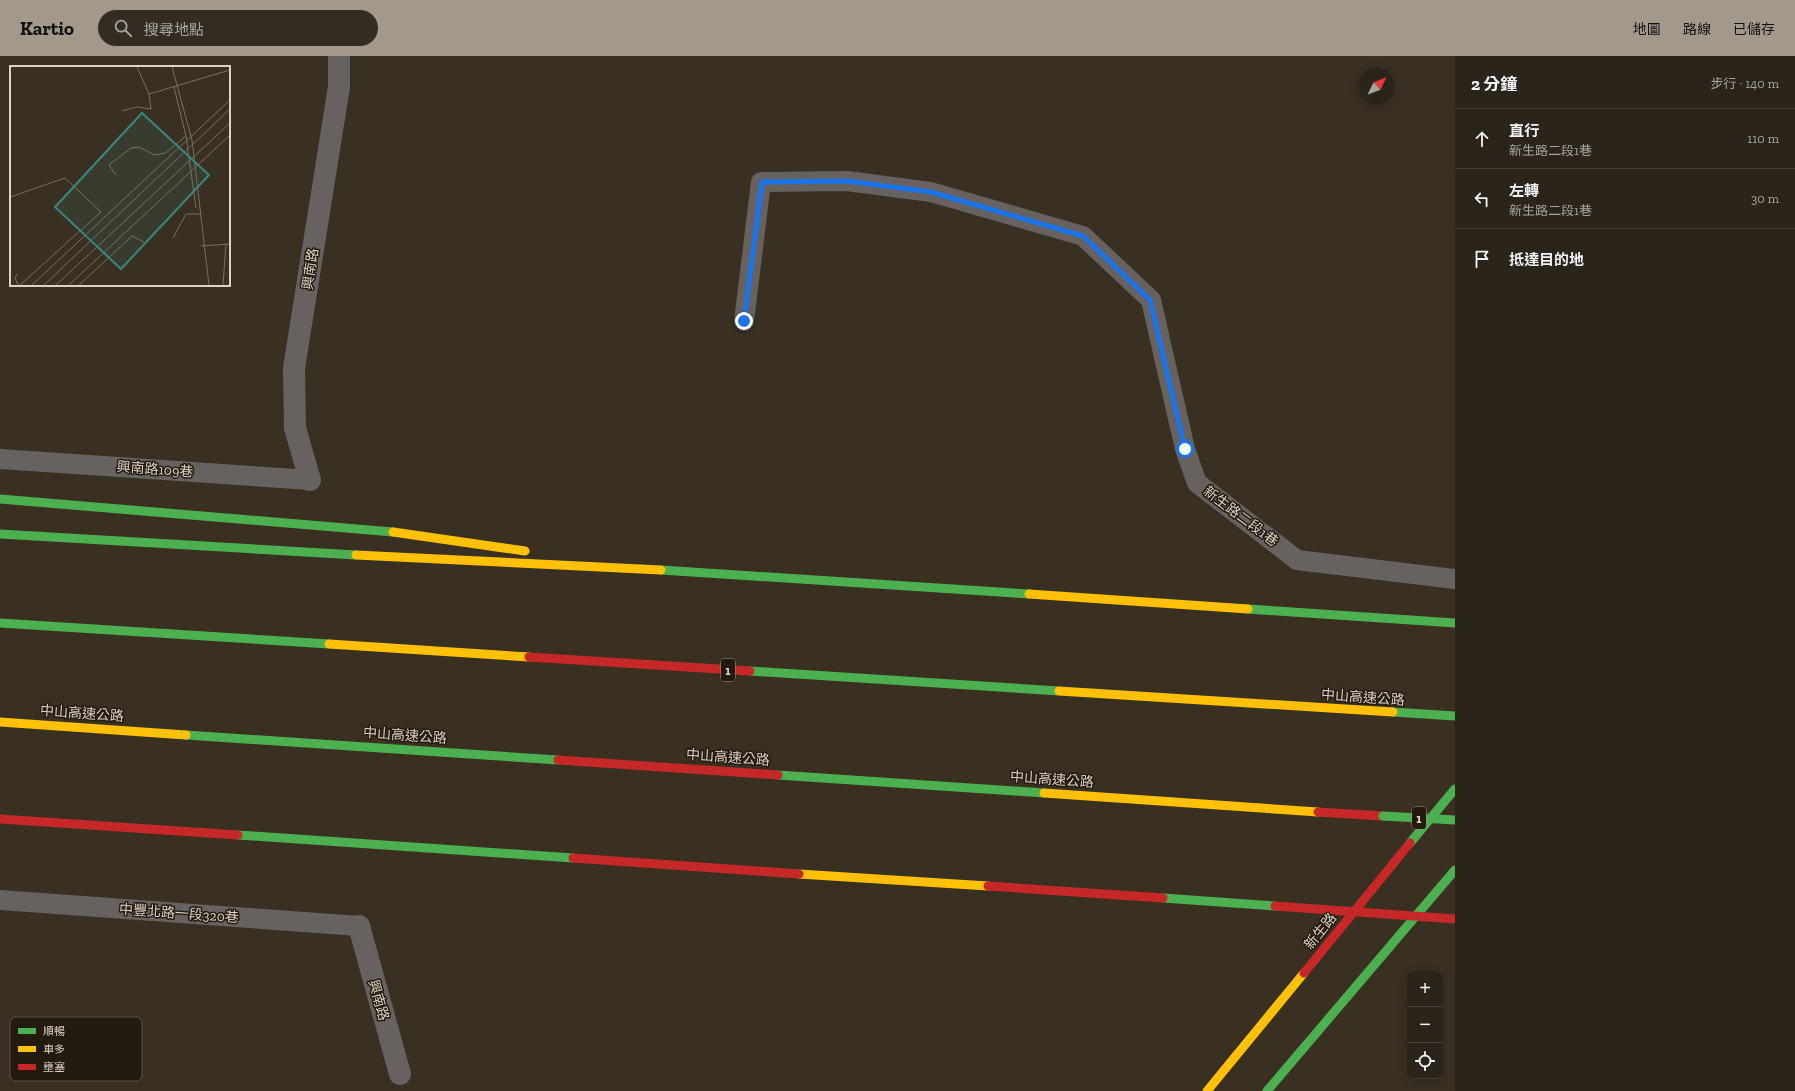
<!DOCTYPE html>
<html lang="zh-TW">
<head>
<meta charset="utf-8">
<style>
  :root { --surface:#2b241a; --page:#332c23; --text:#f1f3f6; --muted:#a6a4a2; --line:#474139; --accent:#a3998b }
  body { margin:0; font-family:"Zilla Slab","Noto Sans TC",serif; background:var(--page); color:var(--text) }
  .controls { position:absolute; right:12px; bottom:12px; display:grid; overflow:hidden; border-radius:8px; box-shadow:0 2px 10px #0003 }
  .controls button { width:36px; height:36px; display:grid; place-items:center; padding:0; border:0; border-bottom:1px solid var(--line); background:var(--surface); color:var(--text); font:20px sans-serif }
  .compass { position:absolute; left:1359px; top:12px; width:36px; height:36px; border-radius:50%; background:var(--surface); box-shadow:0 2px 10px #0003; rotate:47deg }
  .stop { position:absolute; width:12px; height:12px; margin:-9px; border:3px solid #1a73e8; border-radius:50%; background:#fff }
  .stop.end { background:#1a73e8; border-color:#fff; box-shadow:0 1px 4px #0008 }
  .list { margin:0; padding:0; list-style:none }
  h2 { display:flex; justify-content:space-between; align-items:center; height:52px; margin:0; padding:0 16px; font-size:17px }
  h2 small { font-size:13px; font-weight:400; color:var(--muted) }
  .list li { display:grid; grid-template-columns:26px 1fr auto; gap:12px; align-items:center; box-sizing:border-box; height:60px; padding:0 16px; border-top:1px solid var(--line) }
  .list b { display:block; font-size:15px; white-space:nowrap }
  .list p { margin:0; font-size:13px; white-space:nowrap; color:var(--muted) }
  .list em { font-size:13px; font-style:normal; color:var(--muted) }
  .icon { flex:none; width:22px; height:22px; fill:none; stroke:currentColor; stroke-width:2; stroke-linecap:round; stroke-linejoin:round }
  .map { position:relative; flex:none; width:1455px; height:1035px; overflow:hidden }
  header { display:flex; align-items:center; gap:24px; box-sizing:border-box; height:56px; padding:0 20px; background:var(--accent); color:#111 }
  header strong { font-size:19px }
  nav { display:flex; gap:22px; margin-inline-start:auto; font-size:14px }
  .search { width:280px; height:36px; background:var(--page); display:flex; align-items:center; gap:10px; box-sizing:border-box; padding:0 14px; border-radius:22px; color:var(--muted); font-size:15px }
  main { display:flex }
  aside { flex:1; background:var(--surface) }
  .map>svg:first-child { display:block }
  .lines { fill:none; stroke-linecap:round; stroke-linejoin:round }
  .lane { stroke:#67615f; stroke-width:20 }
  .street { stroke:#67615f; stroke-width:22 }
  .fast { stroke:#4caf50; stroke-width:9 }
  .slow { stroke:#ffc107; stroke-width:9 }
  .jam { stroke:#c62828; stroke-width:9 }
  .fast-bridge { stroke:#4caf50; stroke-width:9 }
  .jam-bridge { stroke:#c62828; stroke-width:9 }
  .route { stroke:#1a73e8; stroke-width:5 }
  .labels { text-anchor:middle; stroke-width:3; stroke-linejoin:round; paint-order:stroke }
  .shield { fill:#231b10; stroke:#a49a8d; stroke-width:1 }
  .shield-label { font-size:13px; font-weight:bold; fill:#dcd1c3 }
  .street-label { font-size:14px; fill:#dcd1c3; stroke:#231b10 }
  .inset-road { fill:none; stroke:#7a7062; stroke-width:1 }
  .view { fill:#38887f; fill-opacity:0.15; stroke:#38887f; stroke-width:2 }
  .inset-edge { fill:none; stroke:#dcd1c3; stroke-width:2 }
  .key { fill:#231b10; stroke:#5a5246; stroke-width:1 }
  .key-label { font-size:11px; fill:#dcd1c3 }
</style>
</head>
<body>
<header>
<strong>Kartio</strong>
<div class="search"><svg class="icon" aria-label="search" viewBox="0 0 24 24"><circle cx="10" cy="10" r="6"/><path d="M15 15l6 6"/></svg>搜尋地點</div>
<nav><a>地圖</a><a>路線</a><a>已儲存</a></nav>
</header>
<main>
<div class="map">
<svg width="1455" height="1035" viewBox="0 0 1455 1035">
  <rect width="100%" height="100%" fill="#393022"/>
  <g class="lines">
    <!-- lane -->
    <g class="lane">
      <path d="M 744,265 L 761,126 L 847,125 L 931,136 L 1083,180 L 1151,244 L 1185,393 L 1197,427 L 1297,504 L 1455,523"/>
      <path d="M 0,403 L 310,424"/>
      <path d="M 0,844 L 359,870"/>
    </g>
    <!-- street -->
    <g class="street">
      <path d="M 310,424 L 295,372 L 294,312 L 339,31 L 339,0"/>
      <path d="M 359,870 L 400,1018"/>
    </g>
    <!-- fast -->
    <g class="fast">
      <path d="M 0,443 L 393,476"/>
      <path d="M 0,478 L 356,499"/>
      <path d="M 661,514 L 1029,538"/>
      <path d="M 1248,553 L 1455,567"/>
      <path d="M 0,567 L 329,588"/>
      <path d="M 750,615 L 1059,635"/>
      <path d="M 1393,656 L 1455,660"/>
      <path d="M 186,679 L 558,704"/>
      <path d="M 778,719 L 1044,737"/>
      <path d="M 238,779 L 573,802"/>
      <path d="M 1410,787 L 1455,733"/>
      <path d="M 1163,842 L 1275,850"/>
      <path d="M 1267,1035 L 1455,814"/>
    </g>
    <!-- slow -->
    <g class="slow">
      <path d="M 393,476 L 525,495"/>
      <path d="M 356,499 L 661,514"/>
      <path d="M 1029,538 L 1248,553"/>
      <path d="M 329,588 L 529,601"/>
      <path d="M 1059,635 L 1393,656"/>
      <path d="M 0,666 L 186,679"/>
      <path d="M 1044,737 L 1318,756"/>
      <path d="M 799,818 L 988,830"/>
      <path d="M 1207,1035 L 1304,917"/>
    </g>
    <!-- jam -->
    <g class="jam">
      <path d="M 529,601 L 750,615"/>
      <path d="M 558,704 L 778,719"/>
      <path d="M 1318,756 L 1383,760"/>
      <path d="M 0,763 L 238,779"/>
      <path d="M 573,802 L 799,818"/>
      <path d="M 988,830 L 1163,842"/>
      <path d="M 1304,917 L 1410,787"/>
    </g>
    <!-- fast-bridge -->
    <path class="fast-bridge" d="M 1383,760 L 1455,764"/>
    <!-- jam-bridge -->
    <path class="jam-bridge" d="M 1275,850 L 1455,863"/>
  </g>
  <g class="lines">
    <!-- route -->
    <path class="route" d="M 744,265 L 762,126 L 847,125 L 931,136 L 1083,180 L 1150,244 L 1185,393"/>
  </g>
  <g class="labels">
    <!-- shield labels -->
    <g class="shield">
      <rect x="721" y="603" width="14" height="22" rx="3"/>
      <rect x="1412" y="751" width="14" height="22" rx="3"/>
    </g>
    <g class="shield-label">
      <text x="728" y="619">1</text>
      <text x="1419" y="767">1</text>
    </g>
    <!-- street labels -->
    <g class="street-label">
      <text transform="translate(310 213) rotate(-81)" y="5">興南路</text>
      <text transform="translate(155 413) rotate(4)" y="5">興南路109巷</text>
      <text transform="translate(1241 460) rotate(37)" y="5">新生路二段1巷</text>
      <text transform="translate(1363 641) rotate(4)" y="5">中山高速公路</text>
      <text transform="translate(82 657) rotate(4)" y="5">中山高速公路</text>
      <text transform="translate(405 679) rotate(4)" y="5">中山高速公路</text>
      <text transform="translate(728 701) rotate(4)" y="5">中山高速公路</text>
      <text transform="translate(1052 723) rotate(4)" y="5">中山高速公路</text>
      <text transform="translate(179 857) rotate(4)" y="5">中豐北路一段320巷</text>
      <text transform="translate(1320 875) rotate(-51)" y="5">新生路</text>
      <text transform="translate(379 944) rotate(74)" y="5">興南路</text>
    </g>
  </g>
  <!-- overview -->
  <g transform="translate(10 10)">
    <rect width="220" height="220" fill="#393022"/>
    <path class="inset-road" d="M 127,1 L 139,28 L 220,4M 162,1 L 182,74 L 199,219M 164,21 L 176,70 L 186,142M 112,45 L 127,41 L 141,43 L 139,28M 106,109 L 99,99 L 121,82 L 129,81 L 144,89 L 155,87 L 176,70M 0,131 L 55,112 L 91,146 L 10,219M 163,172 L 176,148 L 190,148M 191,180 L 220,178M 7,208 L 5,212 L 8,219M 22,219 L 220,34M 34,219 L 220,43M 46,219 L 220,57M 59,219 L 220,69M 69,219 L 122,170 L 134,176M 213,219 L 216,178"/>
    <path class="view" d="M 132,47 L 199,109 L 111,203 L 45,141 Z"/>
    <rect width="220" height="220" class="inset-edge"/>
  </g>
  <!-- legend -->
  <rect x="10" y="961" width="132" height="64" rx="6" class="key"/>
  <rect x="18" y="972" width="18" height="6" fill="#4caf50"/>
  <rect x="18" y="990" width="18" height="6" fill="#ffc107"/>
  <rect x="18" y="1008" width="18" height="6" fill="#c62828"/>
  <g class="key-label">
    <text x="43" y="979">順暢</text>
    <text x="43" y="997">車多</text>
    <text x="43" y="1015">壅塞</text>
  </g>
</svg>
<div class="controls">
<button>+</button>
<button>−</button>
<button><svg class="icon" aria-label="locate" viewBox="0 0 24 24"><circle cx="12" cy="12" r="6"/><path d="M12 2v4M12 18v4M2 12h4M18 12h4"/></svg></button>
</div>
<svg class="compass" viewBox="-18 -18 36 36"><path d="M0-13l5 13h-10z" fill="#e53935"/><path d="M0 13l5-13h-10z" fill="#a6a4a2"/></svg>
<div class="stop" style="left:1185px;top:393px"></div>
<div class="stop end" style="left:744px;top:265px"></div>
</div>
<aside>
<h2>2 分鐘<small>步行 · 140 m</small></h2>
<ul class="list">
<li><svg class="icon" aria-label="ahead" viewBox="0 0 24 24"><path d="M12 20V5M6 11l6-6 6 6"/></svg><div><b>直行</b><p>新生路二段1巷</p></div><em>110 m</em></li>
<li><svg class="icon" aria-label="left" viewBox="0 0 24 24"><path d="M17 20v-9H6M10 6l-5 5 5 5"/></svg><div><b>左轉</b><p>新生路二段1巷</p></div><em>30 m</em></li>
<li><svg class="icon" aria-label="arrive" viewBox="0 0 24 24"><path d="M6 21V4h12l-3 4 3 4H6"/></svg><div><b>抵達目的地</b></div></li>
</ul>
</aside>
</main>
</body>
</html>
